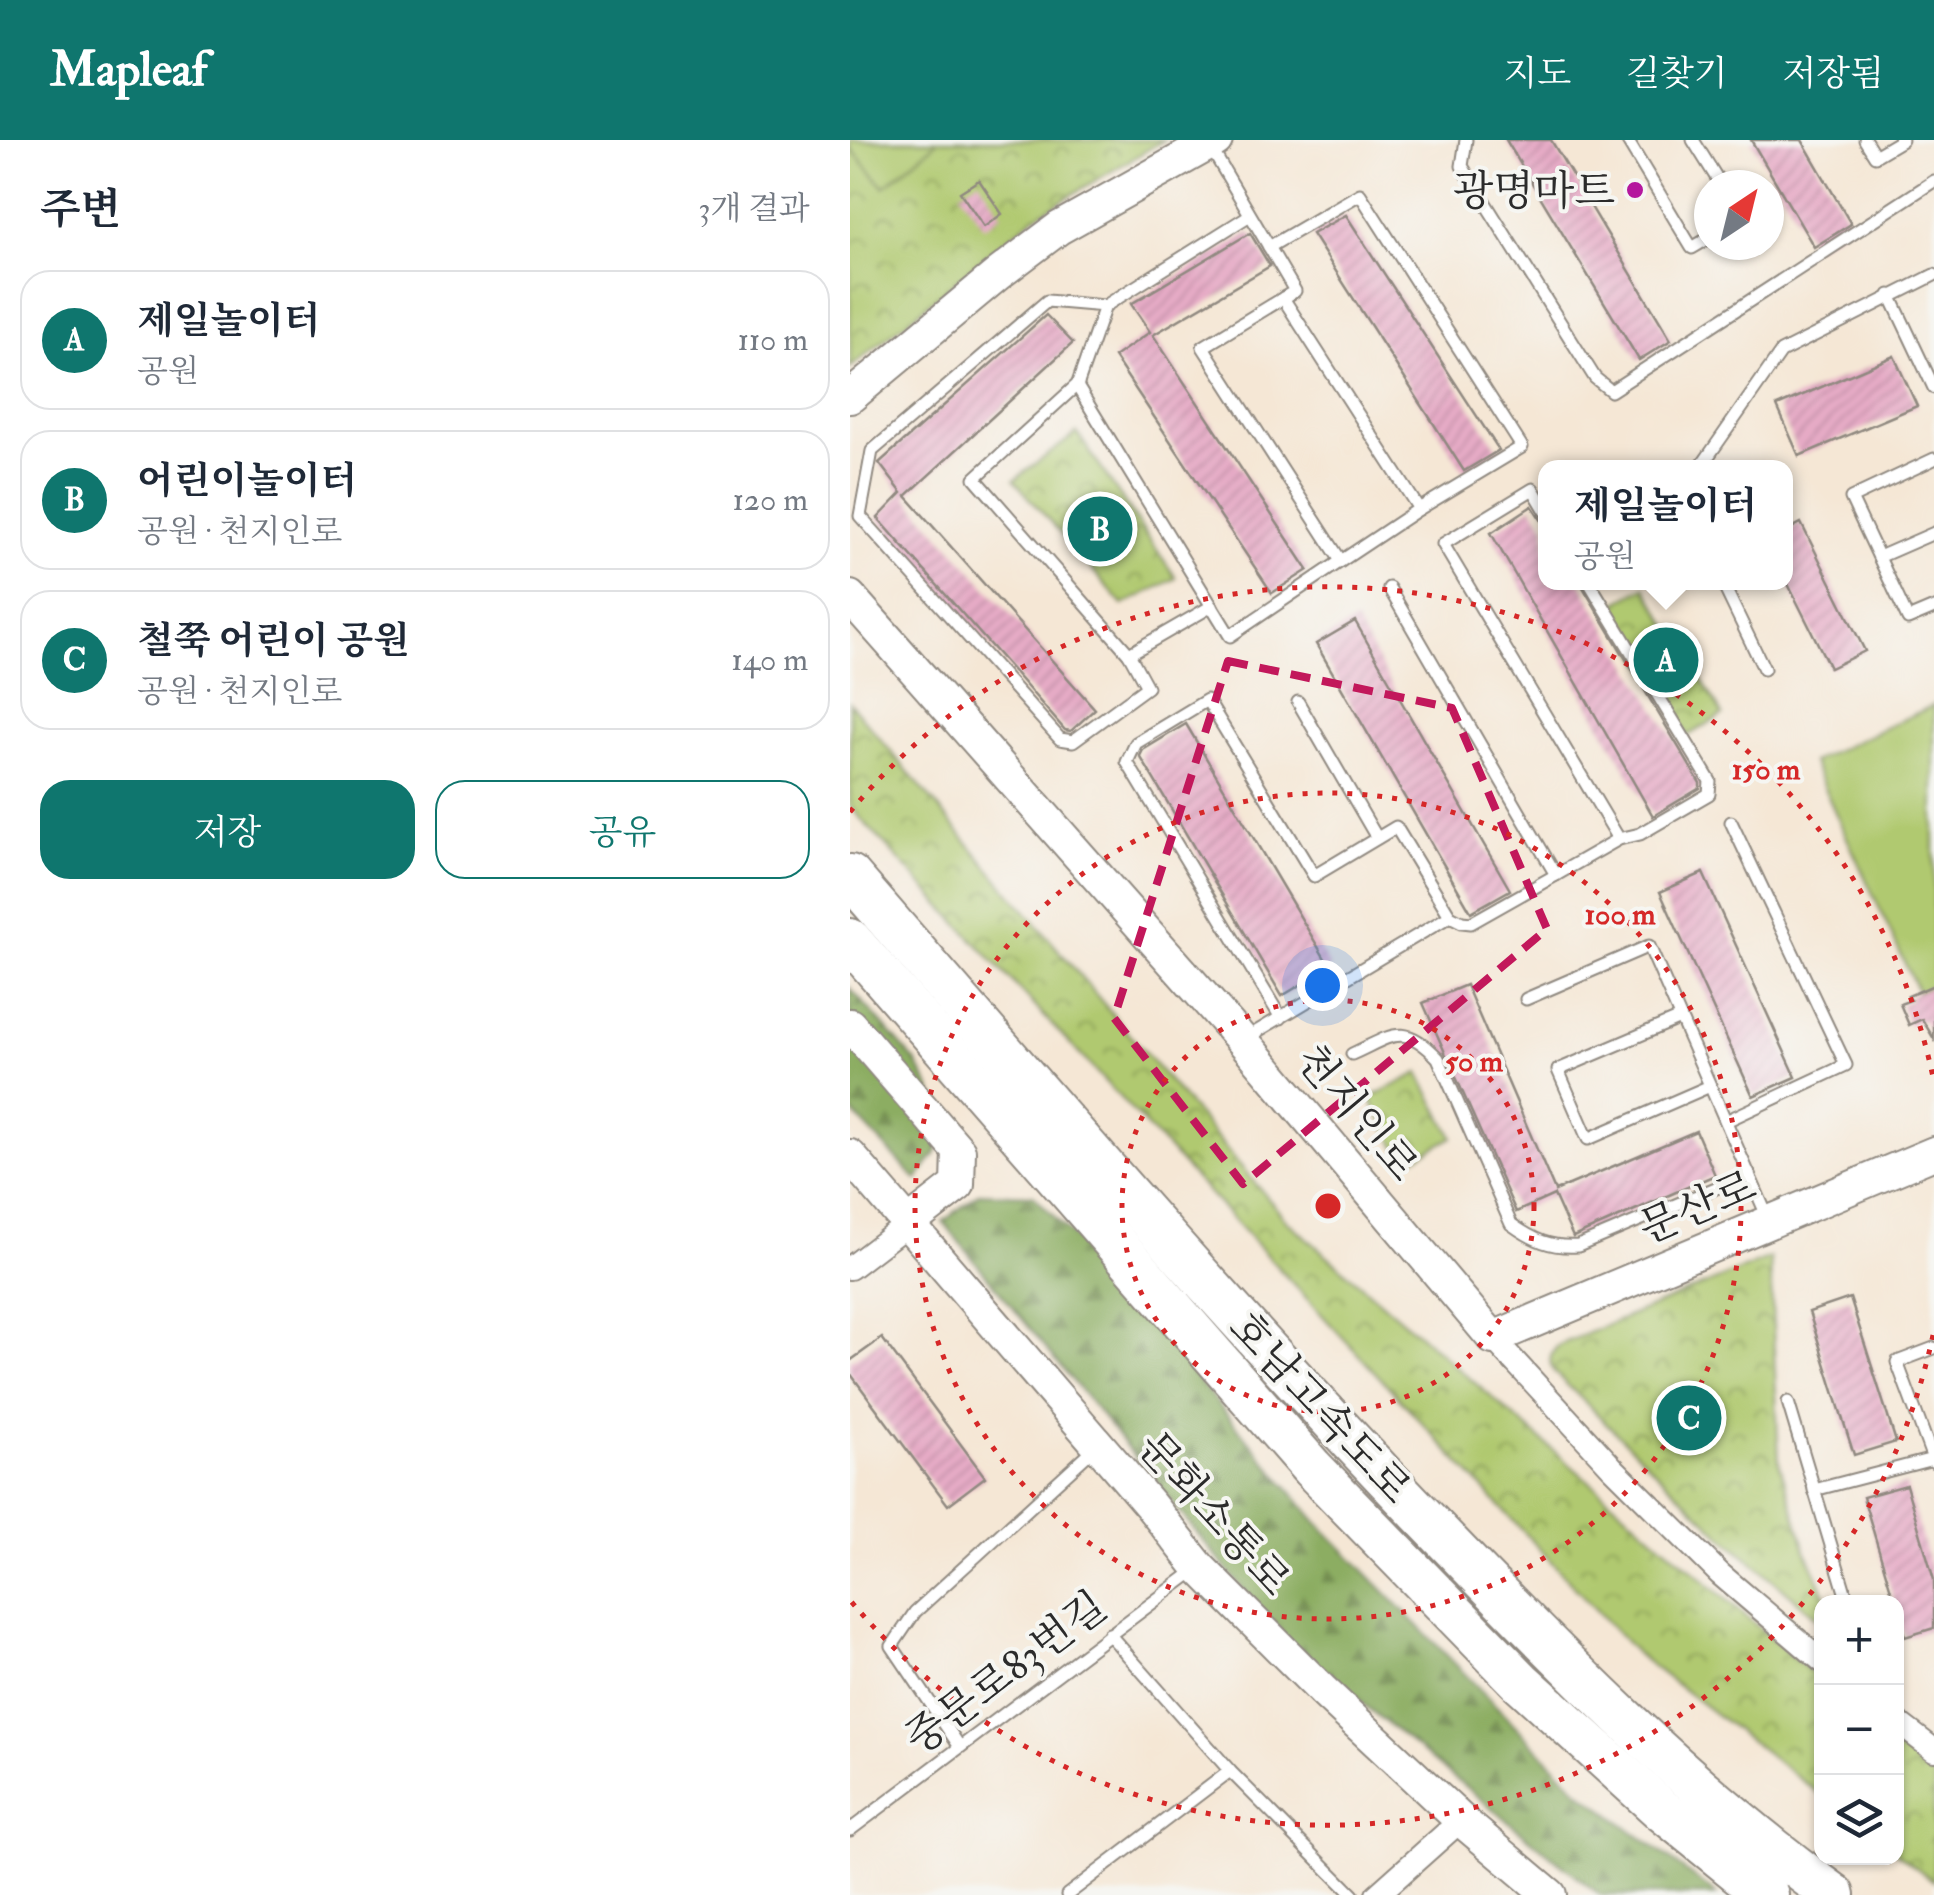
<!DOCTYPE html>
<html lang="ko">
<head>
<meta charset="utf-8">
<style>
  :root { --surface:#fff; --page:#f6f6f7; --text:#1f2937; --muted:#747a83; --line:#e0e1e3; --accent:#0f766e }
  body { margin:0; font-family:"IM FELL Double Pica","Noto Serif KR",serif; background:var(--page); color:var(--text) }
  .controls { position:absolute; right:30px; bottom:30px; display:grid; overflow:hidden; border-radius:20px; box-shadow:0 2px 8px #0004 }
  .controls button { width:90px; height:90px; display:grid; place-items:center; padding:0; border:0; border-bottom:2px solid var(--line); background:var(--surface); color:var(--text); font:50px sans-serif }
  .compass { position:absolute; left:844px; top:30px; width:90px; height:90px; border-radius:50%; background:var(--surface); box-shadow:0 2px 8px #0004; rotate:35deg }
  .you { position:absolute; left:472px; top:845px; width:35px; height:35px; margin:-25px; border:8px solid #fff; border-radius:50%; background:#1a73e8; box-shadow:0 0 0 15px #1a73e833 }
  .badge { display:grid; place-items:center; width:65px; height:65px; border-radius:50%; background:var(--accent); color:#fff; font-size:32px; font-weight:700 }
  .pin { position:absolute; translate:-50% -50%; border:5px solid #fff; box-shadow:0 2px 10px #0006 }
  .popup { position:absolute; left:688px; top:320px; width:255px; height:130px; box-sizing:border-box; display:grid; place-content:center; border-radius:20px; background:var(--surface); filter:drop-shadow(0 2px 8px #0005); font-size:32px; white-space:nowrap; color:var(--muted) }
  .popup b { font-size:38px; color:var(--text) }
  .popup::after { content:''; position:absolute; left:50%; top:100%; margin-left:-20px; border:20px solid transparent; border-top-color:var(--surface) }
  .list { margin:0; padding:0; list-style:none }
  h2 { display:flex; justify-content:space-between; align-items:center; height:130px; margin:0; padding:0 40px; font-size:42px }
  h2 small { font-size:32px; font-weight:400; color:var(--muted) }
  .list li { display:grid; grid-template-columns:65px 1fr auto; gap:30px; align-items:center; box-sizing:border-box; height:140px; margin:0 20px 20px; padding:0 20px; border:2px solid var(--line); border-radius:30px }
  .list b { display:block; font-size:38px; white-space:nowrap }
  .list p { margin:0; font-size:32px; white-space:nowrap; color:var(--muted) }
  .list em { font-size:32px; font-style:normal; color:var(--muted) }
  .actions { display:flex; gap:20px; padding:30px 40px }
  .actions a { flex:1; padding:22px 0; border:2px solid var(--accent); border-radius:30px; text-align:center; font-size:35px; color:var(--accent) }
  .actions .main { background:var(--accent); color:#fff }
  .icon { flex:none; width:55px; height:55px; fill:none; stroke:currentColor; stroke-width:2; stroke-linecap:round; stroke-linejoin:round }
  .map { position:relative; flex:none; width:1084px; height:1755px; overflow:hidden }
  header { display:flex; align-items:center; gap:60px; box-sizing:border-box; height:140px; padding:0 50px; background:var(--accent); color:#fff }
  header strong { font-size:48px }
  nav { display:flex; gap:55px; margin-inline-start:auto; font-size:35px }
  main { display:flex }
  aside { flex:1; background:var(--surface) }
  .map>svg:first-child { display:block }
  .forest { fill:url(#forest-firs); stroke:#5c6c46; stroke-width:2.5 }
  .park { fill:url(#park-crowns); stroke:#6e7a4d; stroke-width:2.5 }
  .pitch { fill:#b0c96f; stroke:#6e7a4d; stroke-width:2.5 }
  .building { fill:url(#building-hatch) }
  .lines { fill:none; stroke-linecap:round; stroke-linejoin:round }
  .lane-casing { stroke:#908980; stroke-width:15 }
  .street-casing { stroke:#908980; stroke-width:26 }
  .secondary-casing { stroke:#908980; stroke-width:36 }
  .highway-casing { stroke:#908980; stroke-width:46 }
  .lane { stroke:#fff; stroke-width:11 }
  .street { stroke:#fff; stroke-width:22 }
  .secondary { stroke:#fff; stroke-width:32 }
  .highway { stroke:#fff; stroke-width:42 }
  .marked { fill:none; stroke:#c2185b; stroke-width:8; stroke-dasharray:20 12; stroke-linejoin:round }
  .ring { fill:none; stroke:#d62828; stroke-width:5; stroke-dasharray:5 10 }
  .poi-dot { fill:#b5179e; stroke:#f6f6f2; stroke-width:4 }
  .labels { text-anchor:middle; stroke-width:8; stroke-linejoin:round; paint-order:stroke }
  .poi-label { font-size:42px; fill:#2b2b2b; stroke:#f6f6f2; text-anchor:end }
  .street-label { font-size:42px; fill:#2b2b2b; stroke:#f6f6f2 }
  .centre { fill:#d62828; stroke:#f6f6f2; stroke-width:5 }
  .ring-label { font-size:30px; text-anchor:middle; font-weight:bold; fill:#d62828; stroke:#f6f6f2; stroke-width:8; stroke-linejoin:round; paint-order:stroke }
</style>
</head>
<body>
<header>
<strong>Mapleaf</strong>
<nav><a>지도</a><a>길찾기</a><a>저장됨</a></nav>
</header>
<main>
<aside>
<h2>주변<small>3개 결과</small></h2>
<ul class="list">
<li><span class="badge">A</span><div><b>제일놀이터</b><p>공원</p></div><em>110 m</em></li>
<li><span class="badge">B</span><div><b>어린이놀이터</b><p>공원 · 천지인로</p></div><em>120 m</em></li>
<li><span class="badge">C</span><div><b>철쭉 어린이 공원</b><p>공원 · 천지인로</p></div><em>140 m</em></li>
</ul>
<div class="actions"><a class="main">저장</a><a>공유</a></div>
</aside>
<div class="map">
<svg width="1084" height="1755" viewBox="0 0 1084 1755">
  <defs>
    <pattern id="forest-firs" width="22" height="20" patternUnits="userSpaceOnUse" patternTransform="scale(2.5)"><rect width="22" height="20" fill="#8cad62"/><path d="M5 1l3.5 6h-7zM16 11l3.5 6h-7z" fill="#738d51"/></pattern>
    <pattern id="park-crowns" width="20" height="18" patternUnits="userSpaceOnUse" patternTransform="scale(2.5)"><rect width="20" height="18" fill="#b0c96f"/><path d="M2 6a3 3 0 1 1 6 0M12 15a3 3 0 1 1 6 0" fill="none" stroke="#8fa35b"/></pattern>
    <pattern id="building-hatch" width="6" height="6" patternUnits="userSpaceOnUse" patternTransform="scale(2.5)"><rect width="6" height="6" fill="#e6abc6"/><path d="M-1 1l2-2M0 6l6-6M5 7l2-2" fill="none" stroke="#c593aa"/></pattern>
  </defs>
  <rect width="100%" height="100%" fill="#f6f6f2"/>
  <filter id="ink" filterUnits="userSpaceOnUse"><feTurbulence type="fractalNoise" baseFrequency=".01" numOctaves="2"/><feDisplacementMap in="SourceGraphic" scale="20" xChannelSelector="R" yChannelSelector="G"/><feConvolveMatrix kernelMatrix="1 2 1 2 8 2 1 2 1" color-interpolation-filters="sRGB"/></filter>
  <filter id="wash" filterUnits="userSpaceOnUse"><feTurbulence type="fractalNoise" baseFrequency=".0048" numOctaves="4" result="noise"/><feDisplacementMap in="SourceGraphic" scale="40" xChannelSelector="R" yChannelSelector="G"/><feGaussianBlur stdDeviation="2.25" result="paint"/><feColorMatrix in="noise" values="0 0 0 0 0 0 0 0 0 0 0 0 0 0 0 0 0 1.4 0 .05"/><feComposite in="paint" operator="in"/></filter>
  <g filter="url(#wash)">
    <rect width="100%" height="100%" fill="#f5e7d5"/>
    <!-- forest -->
    <g class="forest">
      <path d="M 0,848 L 66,922 L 99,982 L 86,1013 L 67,1040 L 0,970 Z"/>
      <path d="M 129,1053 L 183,1055 L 256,1130 L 466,1381 L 728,1650 L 867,1755 L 750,1755 L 437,1503 L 93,1082 Z"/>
    </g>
    <!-- park -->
    <g class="park">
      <path d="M 0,0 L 314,0 L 184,77 L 0,228 Z"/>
      <path d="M 227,293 L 326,438 L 273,465 L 164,340 Z"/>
      <path d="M 795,447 L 873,575 L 837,596 L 760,466 Z"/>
      <path d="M 0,563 L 437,1081 L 971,1541 L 971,1655 L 788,1515 L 0,667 Z"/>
      <path d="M 569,933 L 603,997 L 555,1023 L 520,958 Z"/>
      <path d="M 920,1118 L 929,1322 L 956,1410 L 978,1462 L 972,1462 L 971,1481 L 870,1394 L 706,1234 C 697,1224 699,1214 709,1205 Z"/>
      <path d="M 1046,1606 L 1084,1638 L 1084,1741 L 1047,1713 Z"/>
    </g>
    <!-- pitch -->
    <g class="pitch">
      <path d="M 0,0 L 83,0 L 86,3 L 34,47 L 0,7 Z"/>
      <path d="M 1084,565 L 1084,845 L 1068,852 L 962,622 Z"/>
    </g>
    <g id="blocks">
      <!-- building -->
      <g class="building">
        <path d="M 656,0 L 701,0 L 821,200 L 789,220 Z"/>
        <path d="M 901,0 L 952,0 L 1001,84 L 964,107 Z"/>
        <path d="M 129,40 L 152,74 L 134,87 L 110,52 Z"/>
        <path d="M 496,75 L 649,310 L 614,331 L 462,94 Z"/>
        <path d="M 400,93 L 420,126 L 303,195 L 458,430 L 422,453 L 264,217 L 300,192 L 281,164 Z"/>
        <path d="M 196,175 L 223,203 L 56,356 L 245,569 L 221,591 L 215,590 L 28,378 L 52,353 L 29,323 Z"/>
        <path d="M 1044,216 L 1067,266 L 949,316 L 927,266 Z"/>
        <path d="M 682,366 L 696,387 L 696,442 L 730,442 L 850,643 L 850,648 L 803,676 L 641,393 Z"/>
        <path d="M 951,383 L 1015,511 L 980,528 L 936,440 L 936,391 Z"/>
        <path d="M 505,481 L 660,750 L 621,772 L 466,504 Z"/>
        <path d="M 336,584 L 480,827 L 432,856 L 290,616 L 293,610 Z"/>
        <path d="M 853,733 L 946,937 L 903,956 L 810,752 Z"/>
        <path d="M 616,845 L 705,1051 L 846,991 L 865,1035 L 723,1097 L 704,1055 L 666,1072 L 573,863 Z"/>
        <path d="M 1084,845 L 1084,899 L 1072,879 L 1059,885 L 1050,864 L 1061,860 L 1058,856 Z"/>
        <path d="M 1000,1158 L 1046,1302 L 1004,1315 L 959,1172 Z"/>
        <path d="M 32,1198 L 135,1337 L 98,1365 L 0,1233 L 0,1221 Z"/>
        <path d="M 1056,1345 L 1084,1440 L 1084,1488 L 1055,1497 L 1013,1357 Z"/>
      </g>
    </g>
  </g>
  <g filter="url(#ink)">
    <use href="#blocks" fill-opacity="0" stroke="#908980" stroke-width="2.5"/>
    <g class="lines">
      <defs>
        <g id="lane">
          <path d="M 616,0 L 612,26 L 745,238 L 761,251 L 1084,41"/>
          <path d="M 777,0 L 842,108 L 859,98"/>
          <path d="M 843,0 L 871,45"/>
          <path d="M 1015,0 L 1025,16 L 1052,0"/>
          <path d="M 361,8 L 445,151 L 353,207 L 491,421 L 380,496 L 227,246 L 255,166 L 400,75"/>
          <path d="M 419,107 L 510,54 L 672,307 L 569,369"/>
          <path d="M 1040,155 L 1084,248"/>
          <path d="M 433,158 L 569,369 L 491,421"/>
          <path d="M 255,166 L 197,161 L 22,311 L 10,376 L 210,599 L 223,601 L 297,547 L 279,514"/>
          <path d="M 228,244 L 125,338 L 279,514 L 362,466"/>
          <path d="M 1084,319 L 1001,358 L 1058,479 L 1084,468"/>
          <path d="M 850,328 L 931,212 L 1084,135"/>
          <path d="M 696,371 L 683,349 L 593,404 L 769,699"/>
          <path d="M 1029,417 L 1084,393"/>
          <path d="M 872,442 L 914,529"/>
          <path d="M 539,448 L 706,735 L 621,783 L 612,782 L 600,776"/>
          <path d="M 448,562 L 527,698"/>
          <path d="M 706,735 L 769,699 L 790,694 L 859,654 L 860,641 L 739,442"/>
          <path d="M 676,859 L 799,806 L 918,1078"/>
          <path d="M 830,878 L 708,930 L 738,999 L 860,946"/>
          <path d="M 396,898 L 600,776 L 546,687 L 464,736 L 357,560 L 286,603 L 277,622 L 431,878"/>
          <path d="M 502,914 C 542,896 553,881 588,918 L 661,1084 C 683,1100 701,1108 728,1106 L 899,1034"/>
          <path d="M 876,981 L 996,925 L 881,682"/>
          <path d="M 938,1262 L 998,1462"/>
          <path d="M 1083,1319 L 1047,1222 L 1084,1208"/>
          <path d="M 964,1350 L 1083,1319 L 1084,1322"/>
          <path d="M 259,1494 L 380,1631 L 503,1755"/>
          <path d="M 110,1607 L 42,1506 L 65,1472 L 248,1305"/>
          <path d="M 0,1690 L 346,1430"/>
          <path d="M 217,1755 L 380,1631"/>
        </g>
        <g id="street">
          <path d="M 0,1128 L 59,1083"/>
          <path d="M 643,1198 L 762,1327 L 870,1434 L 972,1521"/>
          <path d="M 1046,1581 L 1084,1610"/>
          <path d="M 527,1755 L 611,1680"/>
        </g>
        <g id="secondary">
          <path d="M 0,257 L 148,134 L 209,88 L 366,0"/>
          <path d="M 0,457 L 400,909 L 643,1198 L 1084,1013"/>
          <path d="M 0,885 L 109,1011 L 108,1045 L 59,1083"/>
          <path d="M 0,1016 L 300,1365 L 349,1427 L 473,1551 L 611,1680 L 700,1755"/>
        </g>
        <g id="highway">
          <path d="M 0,736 C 191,956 381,1178 584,1388 C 709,1518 837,1649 984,1755"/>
          <path d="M 0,800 L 462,1328 L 670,1541 L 812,1670 L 917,1755"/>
        </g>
      </defs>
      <!-- lane casing -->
      <use href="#lane" class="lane-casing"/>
      <!-- street casing -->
      <use href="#street" class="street-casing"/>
      <!-- secondary casing -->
      <use href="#secondary" class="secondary-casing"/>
      <!-- highway casing -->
      <use href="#highway" class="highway-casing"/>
      <!-- lane -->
      <use href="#lane" class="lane"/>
      <!-- street -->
      <use href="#street" class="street"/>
      <!-- secondary -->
      <use href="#secondary" class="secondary"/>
      <!-- highway -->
      <use href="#highway" class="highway"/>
    </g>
  </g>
  <!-- marked area -->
  <path class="marked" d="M 378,521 L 602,568 L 697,789 L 393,1044 L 264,878 Z"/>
  <!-- distance rings -->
  <g class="ring">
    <circle cx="478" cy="1066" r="206"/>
    <circle cx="478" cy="1066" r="413"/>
    <path d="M1083 1195A619 619 0 0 1 0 1460M0 672A619 619 0 0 1 1083 937"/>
  </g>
  <!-- markers -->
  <circle class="poi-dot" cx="785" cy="50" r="10"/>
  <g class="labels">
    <!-- poi labels -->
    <g class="poi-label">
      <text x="765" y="65">광명마트</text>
    </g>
    <!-- street labels -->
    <g class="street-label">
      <text transform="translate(508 972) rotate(50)" y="15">천지인로</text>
      <text transform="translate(847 1066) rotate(-23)" y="15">문산로</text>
      <text transform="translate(471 1267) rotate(47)" y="15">호남고속도로</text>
      <text transform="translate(365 1373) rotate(48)" y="15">문화소통로</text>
      <text transform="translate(155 1532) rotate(-37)" y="15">중문로83번길</text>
    </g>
  </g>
  <circle cx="478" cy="1066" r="15" class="centre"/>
  <g class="ring-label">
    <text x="916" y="639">150 m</text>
    <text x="770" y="784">100 m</text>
    <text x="624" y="931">50 m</text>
  </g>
</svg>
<div class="controls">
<button>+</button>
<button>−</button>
<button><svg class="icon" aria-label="layers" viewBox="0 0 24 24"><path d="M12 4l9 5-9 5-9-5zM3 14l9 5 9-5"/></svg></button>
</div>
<svg class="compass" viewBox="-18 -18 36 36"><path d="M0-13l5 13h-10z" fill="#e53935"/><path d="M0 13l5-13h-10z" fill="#747a83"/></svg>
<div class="you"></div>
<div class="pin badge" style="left:816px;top:520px">A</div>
<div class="popup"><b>제일놀이터</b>공원</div>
<div class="pin badge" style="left:250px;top:389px">B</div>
<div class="pin badge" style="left:839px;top:1278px">C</div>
</div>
</main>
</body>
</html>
